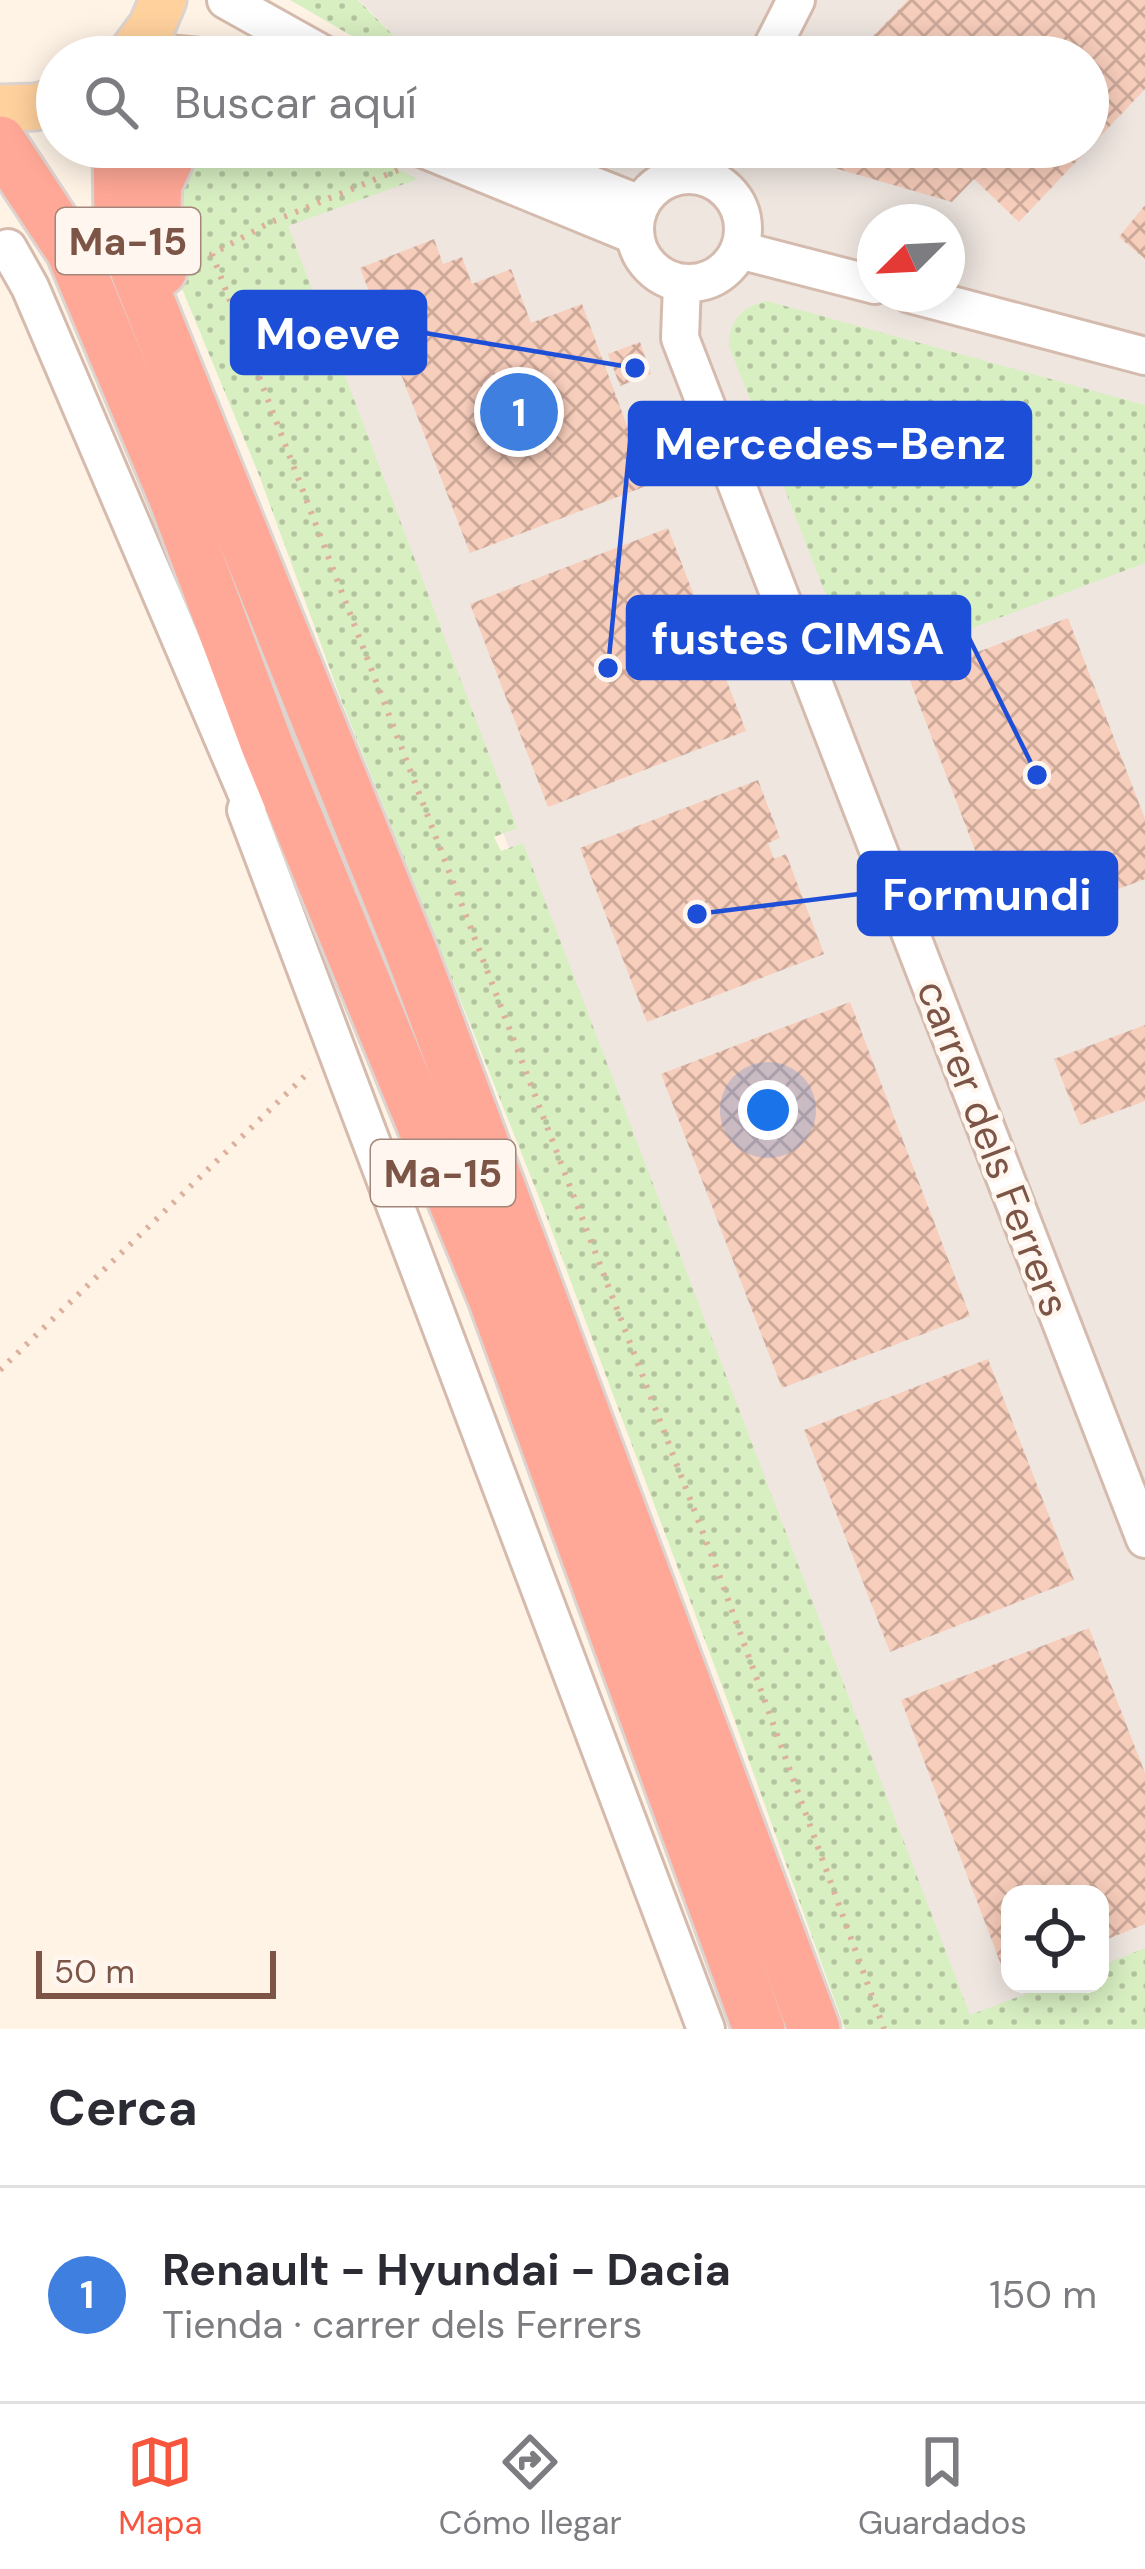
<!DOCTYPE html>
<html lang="es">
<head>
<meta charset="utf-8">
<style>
  :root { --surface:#fff; --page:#f2f2f3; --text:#2b2b33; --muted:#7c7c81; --line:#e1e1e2; --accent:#f6563e }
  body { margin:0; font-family:"DM Sans",sans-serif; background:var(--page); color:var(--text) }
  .controls { position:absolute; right:36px; bottom:36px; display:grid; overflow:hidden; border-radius:24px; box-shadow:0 6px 30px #0003 }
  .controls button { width:108px; height:108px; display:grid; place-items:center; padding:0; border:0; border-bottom:3px solid var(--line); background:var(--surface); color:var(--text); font:60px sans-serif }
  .compass { position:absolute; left:857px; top:204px; width:108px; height:108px; border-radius:50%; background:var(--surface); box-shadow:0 6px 30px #0003; rotate:246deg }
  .scale { position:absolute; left:36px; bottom:30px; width:240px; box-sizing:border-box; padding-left:12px; border:6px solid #7c5547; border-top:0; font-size:33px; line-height:42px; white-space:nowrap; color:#7c5547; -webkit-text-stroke:9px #fff7ef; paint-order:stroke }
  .you { position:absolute; left:768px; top:1110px; width:42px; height:42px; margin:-30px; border:9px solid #fff; border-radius:50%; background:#1a73e8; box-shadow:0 0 0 18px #1a73e833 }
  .badge { display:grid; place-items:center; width:78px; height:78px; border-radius:50%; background:var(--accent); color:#fff; font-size:39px; font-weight:700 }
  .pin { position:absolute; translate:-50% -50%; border:6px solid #fff; box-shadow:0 3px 12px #0006 }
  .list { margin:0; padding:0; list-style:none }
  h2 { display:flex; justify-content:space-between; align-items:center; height:156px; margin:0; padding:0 48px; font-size:51px }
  h2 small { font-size:39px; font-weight:400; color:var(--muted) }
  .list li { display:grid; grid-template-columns:78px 1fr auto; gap:36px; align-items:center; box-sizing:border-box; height:216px; padding:0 48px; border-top:3px solid var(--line) }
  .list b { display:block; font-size:45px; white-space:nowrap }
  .list p { margin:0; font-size:39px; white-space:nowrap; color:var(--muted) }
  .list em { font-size:39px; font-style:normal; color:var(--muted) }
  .icon { flex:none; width:66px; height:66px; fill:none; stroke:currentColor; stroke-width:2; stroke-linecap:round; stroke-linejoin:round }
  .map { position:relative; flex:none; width:1145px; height:2029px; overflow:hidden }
  .search { position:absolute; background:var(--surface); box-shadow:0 6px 30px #0003; left:36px; right:36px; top:36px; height:132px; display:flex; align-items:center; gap:30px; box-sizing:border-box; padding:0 42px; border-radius:66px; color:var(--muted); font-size:45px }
  .sheet { height:372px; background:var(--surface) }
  nav { display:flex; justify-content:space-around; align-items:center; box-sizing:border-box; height:168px; border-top:3px solid var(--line); background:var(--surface); font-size:33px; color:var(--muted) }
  nav a { display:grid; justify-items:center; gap:6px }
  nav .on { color:var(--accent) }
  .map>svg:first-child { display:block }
  .industrial { fill:#efe6e0; fill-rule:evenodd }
  .grass { fill:url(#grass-dots) }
  .building { fill:url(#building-cross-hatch) }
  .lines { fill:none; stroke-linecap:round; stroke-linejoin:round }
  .minor-casing { stroke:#d5bbad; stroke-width:42 }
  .major-casing { stroke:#ddd3cf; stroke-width:51 }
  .highway-casing { stroke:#ddd3cf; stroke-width:57 }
  .path { stroke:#ddb09d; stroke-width:6; stroke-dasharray:3 9; stroke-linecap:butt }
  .minor { stroke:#fff; stroke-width:36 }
  .major { stroke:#ffd19d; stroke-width:45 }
  .highway { stroke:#ffa897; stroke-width:51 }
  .labels { text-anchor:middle; stroke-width:9; stroke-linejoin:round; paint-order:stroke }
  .shield { fill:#fff7ef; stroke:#a38679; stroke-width:3 }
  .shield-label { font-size:39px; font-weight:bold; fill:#7c5547 }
  .street-label { font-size:42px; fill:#7c5547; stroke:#fff7ef }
  .leader { fill:none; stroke:#1d4ed8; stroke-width:4.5 }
  .callout-dot { fill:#1d4ed8; stroke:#fff7ef; stroke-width:4.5 }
  .callout { fill:#1d4ed8; stroke:#1d4ed8; stroke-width:4.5 }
  .callout-label { font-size:45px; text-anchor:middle; font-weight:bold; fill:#fff }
</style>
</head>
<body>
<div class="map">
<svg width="1145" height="2029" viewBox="0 0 1145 2029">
  <defs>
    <pattern id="grass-dots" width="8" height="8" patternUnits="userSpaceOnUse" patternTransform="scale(3)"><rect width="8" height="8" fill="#d8efc2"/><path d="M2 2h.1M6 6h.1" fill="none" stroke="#b4c49f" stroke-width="1.8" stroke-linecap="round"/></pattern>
    <pattern id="building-cross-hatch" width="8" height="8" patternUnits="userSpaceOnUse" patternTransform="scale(3)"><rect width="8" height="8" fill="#f7cdbb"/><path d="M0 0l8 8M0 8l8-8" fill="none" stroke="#cda99a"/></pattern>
  </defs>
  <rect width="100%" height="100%" fill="#fff3e6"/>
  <!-- industrial -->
  <path class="industrial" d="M 359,0 L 1145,0 L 1145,2029 L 958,2029 L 270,220 L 360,174 L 385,147 L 1088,147 L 1088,57 L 415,57 ZM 875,222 L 947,222 L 947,294 L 875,294 ZM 1010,1894 L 1100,1894 L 1100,1984 L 1010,1984 Z"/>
  <!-- grass -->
  <g class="grass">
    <path d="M 290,0 L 358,0 L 415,57 L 388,57 Z"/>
    <path d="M 207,147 L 352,147 L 418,179 L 288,226 L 517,828 L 494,837 L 501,851 L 523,843 L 970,2015 L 1053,1984 L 1100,1984 L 1100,1966 L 1145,1948 L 1145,2029 L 845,2029 L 728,1702 L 544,1210 L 342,702 L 259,475 L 178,279 L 177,194 L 193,161 Z"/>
    <path d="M 767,301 L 1145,405 L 1145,563 L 884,661 L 874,639 L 847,649 L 729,346 C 729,321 742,306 767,301 Z"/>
  </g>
  <!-- building -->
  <g class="building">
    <path d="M 908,0 L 1145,0 L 1145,89 L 1019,222 L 974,179 L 952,202 L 831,167 L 826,147 L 1088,147 L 1088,57 L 853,57 Z"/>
    <path d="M 1145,205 L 1145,259 L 1119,237 Z"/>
    <path d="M 434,239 L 443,264 L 462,257 L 472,284 L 511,269 L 531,323 L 582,304 L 649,485 L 470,553 L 360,268 Z"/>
    <path d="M 640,342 L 651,374 L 620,386 L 608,354 Z"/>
    <path d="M 668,528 L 746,731 L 548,807 L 470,604 Z"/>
    <path d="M 1068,618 L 1145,819 L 1145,879 L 1006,931 L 909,678 Z"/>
    <path d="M 758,780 L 780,838 L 768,843 L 774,859 L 786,854 L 824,954 L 647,1022 L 580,848 Z"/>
    <path d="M 850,1002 L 970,1316 L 782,1388 L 661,1074 Z"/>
    <path d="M 1145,1025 L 1145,1101 L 1080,1125 L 1054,1059 Z"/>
    <path d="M 988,1359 L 1074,1580 L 890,1652 L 804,1430 Z"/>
    <path d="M 1089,1628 L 1145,1773 L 1145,1924 L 1100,1942 L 1100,1894 L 1010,1894 L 1010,1976 L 1006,1978 L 901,1700 Z"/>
  </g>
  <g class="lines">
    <defs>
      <g id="minor">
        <path d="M 226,0 L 328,57"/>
        <path d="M 134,51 L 200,57"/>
        <path d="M 767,57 L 796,0"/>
        <path d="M 419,147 L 634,235"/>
        <path d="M 496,147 L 640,204"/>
        <circle cx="689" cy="229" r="54"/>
        <path d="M 8,248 L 30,287 L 249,799"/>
        <path d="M 739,250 L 875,285"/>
        <path d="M 682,284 L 680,338 L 1145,1539"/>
        <path d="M 910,294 L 1145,356"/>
        <path d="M 267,745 L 246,810 L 706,2029"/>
      </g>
      <g id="major">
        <path d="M 129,57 L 152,26 L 163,0"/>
        <path d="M 0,108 L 35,107 L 57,102"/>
      </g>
      <g id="highway">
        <path d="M 0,142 L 72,251 L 176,501 L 267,745 L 494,1298 L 759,2029"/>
        <path d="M 119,147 L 120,214 L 137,272 L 412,954 L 814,2029"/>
        <path d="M 161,270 L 154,228 L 156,184 L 173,147"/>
      </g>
    </defs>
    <!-- minor casing -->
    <use href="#minor" class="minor-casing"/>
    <!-- major casing -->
    <use href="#major" class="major-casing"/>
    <!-- highway casing -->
    <use href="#highway" class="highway-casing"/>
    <!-- path -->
    <g class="path">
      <path d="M 398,170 L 269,223 L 212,254 L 718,1572 L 884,2029"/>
      <path d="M 0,1370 L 311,1070"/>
    </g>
    <!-- minor -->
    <use href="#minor" class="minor"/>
    <!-- major -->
    <use href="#major" class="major"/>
    <!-- highway -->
    <use href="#highway" class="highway"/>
  </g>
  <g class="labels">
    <!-- shield labels -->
    <g class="shield">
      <rect x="56" y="208" width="144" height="66" rx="9"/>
      <rect x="371" y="1140" width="144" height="66" rx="9"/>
    </g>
    <g class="shield-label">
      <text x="128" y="255">Ma-15</text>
      <text x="443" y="1187">Ma-15</text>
    </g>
    <!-- street labels -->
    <g class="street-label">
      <text transform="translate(994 1148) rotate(69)" y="15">carrer dels Ferrers</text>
    </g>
  </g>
  <!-- callouts -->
  <path class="leader" d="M635 368L425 333M608 668L630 443M1037 775L969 638M697 914L859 894"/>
  <g class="callout-dot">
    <circle cx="635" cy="368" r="12"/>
    <circle cx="608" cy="668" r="12"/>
    <circle cx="1037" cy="775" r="12"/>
    <circle cx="697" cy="914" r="12"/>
  </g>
  <g class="callout">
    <rect x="232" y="292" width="193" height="81" rx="12"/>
    <rect x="630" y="403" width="400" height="81" rx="12"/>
    <rect x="628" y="597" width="341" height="81" rx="12"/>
    <rect x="859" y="853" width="257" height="81" rx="12"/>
  </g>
  <g class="callout-label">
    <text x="328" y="349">Moeve</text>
    <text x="830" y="459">Mercedes-Benz</text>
    <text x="798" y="654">fustes CIMSA</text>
    <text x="987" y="910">Formundi</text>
  </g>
</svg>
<div class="controls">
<button><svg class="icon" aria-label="locate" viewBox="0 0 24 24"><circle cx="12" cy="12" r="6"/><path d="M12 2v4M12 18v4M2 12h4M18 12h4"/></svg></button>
</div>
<svg class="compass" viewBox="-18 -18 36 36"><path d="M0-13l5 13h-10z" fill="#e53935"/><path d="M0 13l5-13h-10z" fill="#7c7c81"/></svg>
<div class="scale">50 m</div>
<div class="you"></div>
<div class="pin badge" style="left:519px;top:412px;background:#3f7fe0">1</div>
<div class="search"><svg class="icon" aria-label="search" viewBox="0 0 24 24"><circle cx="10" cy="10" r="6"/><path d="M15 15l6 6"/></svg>Buscar aquí</div>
</div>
<section class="sheet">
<h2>Cerca<small></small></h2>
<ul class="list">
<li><span class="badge" style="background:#3f7fe0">1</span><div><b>Renault - Hyundai - Dacia</b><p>Tienda · carrer dels Ferrers</p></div><em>150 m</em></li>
</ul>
</section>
<nav>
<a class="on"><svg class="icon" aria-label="map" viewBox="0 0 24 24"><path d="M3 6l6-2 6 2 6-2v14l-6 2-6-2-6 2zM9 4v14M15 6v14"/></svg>Mapa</a>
<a><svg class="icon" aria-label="directions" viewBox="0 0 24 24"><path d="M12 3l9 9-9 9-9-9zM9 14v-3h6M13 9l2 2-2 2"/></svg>Cómo llegar</a>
<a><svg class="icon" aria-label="saved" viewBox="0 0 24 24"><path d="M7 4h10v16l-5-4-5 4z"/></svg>Guardados</a>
</nav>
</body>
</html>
